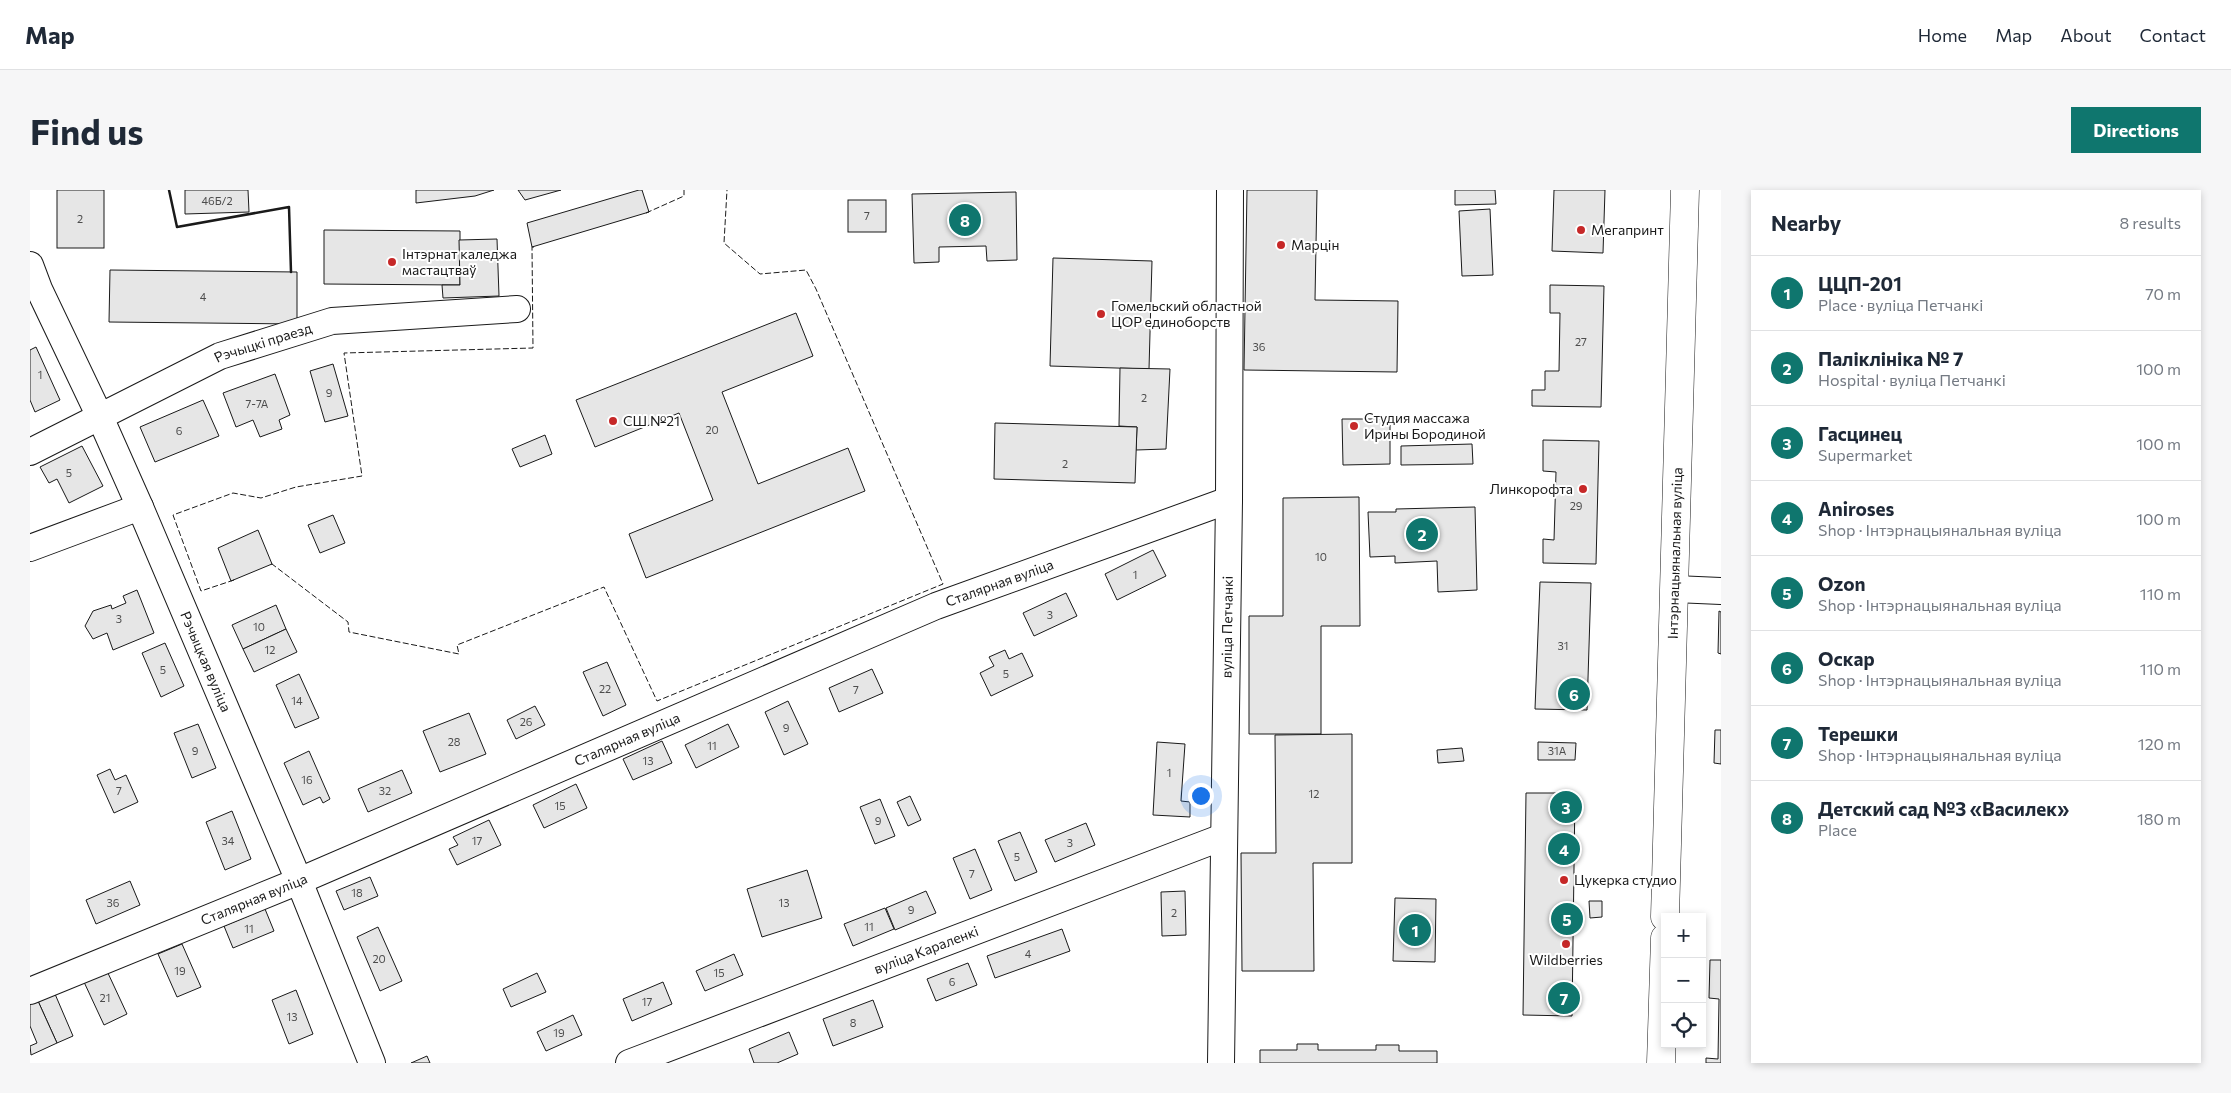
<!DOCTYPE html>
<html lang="en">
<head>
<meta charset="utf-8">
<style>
  :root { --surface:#fff; --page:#f6f6f7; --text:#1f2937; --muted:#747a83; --line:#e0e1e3; --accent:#0f766e }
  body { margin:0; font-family:Commissioner,sans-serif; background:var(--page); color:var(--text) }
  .controls { position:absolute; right:15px; bottom:15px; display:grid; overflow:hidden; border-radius:0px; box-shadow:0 2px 8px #0003 }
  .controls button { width:45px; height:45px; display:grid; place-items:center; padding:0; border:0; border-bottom:1px solid var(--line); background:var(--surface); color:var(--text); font:25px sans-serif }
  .you { position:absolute; left:1170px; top:605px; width:18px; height:18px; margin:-12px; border:4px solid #fff; border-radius:50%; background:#1a73e8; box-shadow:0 0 0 8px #1a73e833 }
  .badge { display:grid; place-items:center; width:32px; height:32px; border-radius:50%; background:var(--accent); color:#fff; font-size:16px; font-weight:700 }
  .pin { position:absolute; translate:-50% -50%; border:2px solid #fff; box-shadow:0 1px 5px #0006 }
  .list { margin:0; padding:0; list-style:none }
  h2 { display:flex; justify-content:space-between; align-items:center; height:65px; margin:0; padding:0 20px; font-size:21px }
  h2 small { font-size:16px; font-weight:400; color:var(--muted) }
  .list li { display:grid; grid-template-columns:32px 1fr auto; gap:15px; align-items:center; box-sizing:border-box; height:75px; padding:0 20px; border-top:1px solid var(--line) }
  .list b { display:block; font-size:19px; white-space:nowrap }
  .list p { margin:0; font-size:16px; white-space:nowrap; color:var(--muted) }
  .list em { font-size:16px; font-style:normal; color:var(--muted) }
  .icon { flex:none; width:28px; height:28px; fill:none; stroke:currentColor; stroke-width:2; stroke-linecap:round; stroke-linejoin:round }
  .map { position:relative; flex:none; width:1691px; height:873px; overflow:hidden; border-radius:0px }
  header { display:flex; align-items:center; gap:30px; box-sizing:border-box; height:70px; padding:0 25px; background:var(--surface); border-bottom:1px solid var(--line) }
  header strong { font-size:24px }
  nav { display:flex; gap:28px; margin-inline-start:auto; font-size:18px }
  .intro { display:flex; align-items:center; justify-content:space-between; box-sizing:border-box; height:120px; padding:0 30px }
  h1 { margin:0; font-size:35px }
  .button { padding:12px 22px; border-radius:0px; background:var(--accent); color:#fff; font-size:18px; font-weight:700 }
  main { display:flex; gap:30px; padding:0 30px }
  aside { flex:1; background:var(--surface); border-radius:0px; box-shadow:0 2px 8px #0003 }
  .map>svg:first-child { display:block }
  .building { fill:#e6e6e6; stroke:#1a1a1a }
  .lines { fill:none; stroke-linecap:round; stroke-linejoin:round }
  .minor-casing { stroke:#1a1a1a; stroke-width:28 }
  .major-casing { stroke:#1a1a1a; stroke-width:29 }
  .minor { stroke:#fff; stroke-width:26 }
  .major { stroke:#fff; stroke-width:28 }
  .fence { stroke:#1a1a1a; stroke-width:1; stroke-dasharray:6 2.5; stroke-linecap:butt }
  .wall { stroke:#1a1a1a; stroke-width:2.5 }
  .poi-dot { fill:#c62828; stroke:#fff; stroke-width:2 }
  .labels { text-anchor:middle; stroke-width:4; stroke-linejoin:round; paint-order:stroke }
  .number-label { font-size:11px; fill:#4d4d4d }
  .poi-label { font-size:14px; fill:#1a1a1a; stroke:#fff; text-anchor:start }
  .street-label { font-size:14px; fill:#1a1a1a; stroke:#fff }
</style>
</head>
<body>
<header>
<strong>Map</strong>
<nav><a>Home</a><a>Map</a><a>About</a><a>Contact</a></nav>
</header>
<div class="intro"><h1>Find us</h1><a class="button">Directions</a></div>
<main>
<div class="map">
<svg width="1691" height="873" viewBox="0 0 1691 873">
  <rect width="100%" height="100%" fill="#fff"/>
  <!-- building -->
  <g class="building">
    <rect x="27" y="0" width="47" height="58"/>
    <path d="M 155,0 L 218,0 L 219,22 L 155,24 Z"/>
    <path d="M 386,0 L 464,0 L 445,6 L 386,13 Z"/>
    <path d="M 488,0 L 531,0 L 495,10 Z"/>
    <path d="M 609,0 L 612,0 L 619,22 L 502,57 L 497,33 Z"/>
    <path d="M 1217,0 L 1287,0 L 1285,110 L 1368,111 L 1367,182 L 1214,180 Z"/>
    <path d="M 1425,0 L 1465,0 L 1466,14 L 1425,15 Z"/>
    <path d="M 1524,0 L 1575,0 L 1573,63 L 1522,61 Z"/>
    <path d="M 986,2 L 987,70 L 957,71 L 956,56 L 909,57 L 909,72 L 884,73 L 882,4 Z"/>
    <rect x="818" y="10" width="38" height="32"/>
    <path d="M 1460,19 L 1463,85 L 1432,86 L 1429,21 Z"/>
    <path d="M 294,40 L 430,41 L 430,95 L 294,94 Z"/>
    <path d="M 467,49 L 469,106 L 413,108 L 412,95 L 430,95 L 429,50 Z"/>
    <path d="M 1023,68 L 1122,71 L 1119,179 L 1020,176 Z"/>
    <path d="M 80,80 L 267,82 L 267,134 L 79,132 Z"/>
    <path d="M 1520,95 L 1574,96 L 1571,217 L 1502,216 L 1502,200 L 1515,200 L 1515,181 L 1529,181 L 1530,123 L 1520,123 Z"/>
    <path d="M 766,123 L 783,166 L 692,202 L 728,294 L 818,258 L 835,301 L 616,388 L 599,344 L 683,310 L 649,223 L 565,257 L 546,210 Z"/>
    <path d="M 6,157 L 30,210 L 5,222 L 0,210 L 0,160 Z"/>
    <path d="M 303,174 L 318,226 L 295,232 L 280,181 Z"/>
    <path d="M 1090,178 L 1140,179 L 1136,259 L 1106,260 L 1107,237 L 1089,236 Z"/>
    <path d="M 245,184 L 260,225 L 249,230 L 252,239 L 230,247 L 223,230 L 206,237 L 193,203 Z"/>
    <path d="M 173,210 L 189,246 L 125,272 L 110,237 Z"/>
    <path d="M 1312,229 L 1360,229 L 1360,274 L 1313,275 Z"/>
    <path d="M 965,233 L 1107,237 L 1105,293 L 964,289 Z"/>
    <path d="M 515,245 L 522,264 L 490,277 L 482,259 Z"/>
    <path d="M 1513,250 L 1569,251 L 1566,374 L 1513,373 L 1513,349 L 1524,350 L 1526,282 L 1513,281 Z"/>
    <path d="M 1442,254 L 1443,274 L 1371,275 L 1371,256 Z"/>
    <path d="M 52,256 L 73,296 L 39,313 L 27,289 L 19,293 L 10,277 Z"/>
    <path d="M 1329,307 L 1330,436 L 1291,436 L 1291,544 L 1219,544 L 1219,426 L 1253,426 L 1253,308 Z"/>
    <path d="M 1445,317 L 1447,400 L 1408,402 L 1407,371 L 1365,373 L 1365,366 L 1340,367 L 1338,322 L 1366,322 L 1366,319 Z"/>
    <path d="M 303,325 L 315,353 L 290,363 L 278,335 Z"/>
    <path d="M 228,340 L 242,374 L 201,391 L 188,358 Z"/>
    <path d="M 1123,360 L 1136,386 L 1087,410 L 1075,384 Z"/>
    <path d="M 1510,392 L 1561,393 L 1557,520 L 1505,519 Z"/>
    <path d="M 107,400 L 124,443 L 83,460 L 77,443 L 63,449 L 55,436 L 63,421 L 81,415 L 82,419 L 96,413 L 93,406 Z"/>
    <path d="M 1036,403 L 1047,426 L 1004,446 L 993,423 Z"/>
    <path d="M 246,415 L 256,439 L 213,459 L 202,435 Z"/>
    <path d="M 1689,421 L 1691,422 L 1691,464 L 1688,463 Z"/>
    <path d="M 256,439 L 267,462 L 224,482 L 213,459 Z"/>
    <path d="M 135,453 L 154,496 L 131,507 L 112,463 Z"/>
    <path d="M 975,460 L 979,469 L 992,463 L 1003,486 L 961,506 L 950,483 L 964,476 L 959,467 Z"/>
    <path d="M 577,472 L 596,515 L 573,526 L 553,482 Z"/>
    <path d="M 842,479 L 853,503 L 809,522 L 799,498 Z"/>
    <path d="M 269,484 L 289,528 L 265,538 L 246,495 Z"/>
    <path d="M 758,511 L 778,554 L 754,565 L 735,522 Z"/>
    <path d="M 505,516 L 515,535 L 486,549 L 477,530 Z"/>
    <path d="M 439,523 L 456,564 L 410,582 L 393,541 Z"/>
    <path d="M 168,534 L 186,578 L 162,588 L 144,543 Z"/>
    <path d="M 698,534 L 709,557 L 666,578 L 655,555 Z"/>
    <path d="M 1685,540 L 1691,540 L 1691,574 L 1684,573 Z"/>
    <path d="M 1322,544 L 1322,673 L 1283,673 L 1284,781 L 1212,781 L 1211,663 L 1246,663 L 1245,545 Z"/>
    <path d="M 632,551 L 642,573 L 603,590 L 593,569 Z"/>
    <path d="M 1127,552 L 1155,554 L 1151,611 L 1160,612 L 1160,627 L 1123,625 Z"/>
    <path d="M 1508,552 L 1546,553 L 1545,570 L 1508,570 Z"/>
    <path d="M 1432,558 L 1434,571 L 1408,573 L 1407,560 Z"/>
    <path d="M 279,561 L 300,609 L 293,613 L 290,607 L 273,615 L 254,573 Z"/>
    <path d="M 80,579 L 85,590 L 96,585 L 108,612 L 84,623 L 67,585 Z"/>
    <path d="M 372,580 L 382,603 L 338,622 L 328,599 Z"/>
    <path d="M 546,594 L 557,618 L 514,638 L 503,615 Z"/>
    <path d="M 1496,603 L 1545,603 L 1542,826 L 1493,825 Z"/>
    <path d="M 880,606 L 891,630 L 878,636 L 867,612 Z"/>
    <path d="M 850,609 L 865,646 L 845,654 L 830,617 Z"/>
    <path d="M 202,621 L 221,669 L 195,680 L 176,632 Z"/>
    <path d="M 459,630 L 471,655 L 427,675 L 419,659 L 428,655 L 423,647 Z"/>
    <path d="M 1056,633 L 1065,655 L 1025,672 L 1015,650 Z"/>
    <path d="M 990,642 L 1007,682 L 985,691 L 968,651 Z"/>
    <path d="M 945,659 L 962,700 L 940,709 L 923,668 Z"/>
    <path d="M 777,680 L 792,728 L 732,747 L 717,699 Z"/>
    <path d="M 340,687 L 348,706 L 314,720 L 306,701 Z"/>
    <path d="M 100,691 L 110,715 L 66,734 L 56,710 Z"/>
    <path d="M 896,701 L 906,723 L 865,740 L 856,718 Z"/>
    <path d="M 1155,701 L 1156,745 L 1132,746 L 1131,702 Z"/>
    <path d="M 1365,708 L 1406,709 L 1405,772 L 1363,771 Z"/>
    <path d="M 1559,711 L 1572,711 L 1572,727 L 1560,728 Z"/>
    <path d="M 855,718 L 864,739 L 823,756 L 814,734 Z"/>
    <path d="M 235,719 L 244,741 L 203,758 L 194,736 Z"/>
    <path d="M 348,737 L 372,791 L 350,801 L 327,747 Z"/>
    <path d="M 1032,739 L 1040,761 L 965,788 L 957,766 Z"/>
    <path d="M 152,754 L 171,797 L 147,807 L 128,764 Z"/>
    <path d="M 704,764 L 713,785 L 675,801 L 666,781 Z"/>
    <path d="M 1680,770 L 1691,770 L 1691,873 L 1676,873 L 1676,868 L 1688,869 L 1689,809 L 1679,808 Z"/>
    <path d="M 938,773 L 947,795 L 906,811 L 897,789 Z"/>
    <path d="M 77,781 L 97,824 L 74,835 L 54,792 Z"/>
    <path d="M 507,783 L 516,802 L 481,817 L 473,799 Z"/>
    <path d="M 633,792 L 642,814 L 602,831 L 593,809 Z"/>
    <path d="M 266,800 L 283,844 L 259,854 L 242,810 Z"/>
    <path d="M 25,804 L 43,846 L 27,853 L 8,811 Z"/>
    <path d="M 843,810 L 853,837 L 803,856 L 793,829 Z"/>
    <path d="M 8,811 L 27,853 L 1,865 L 0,856 L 7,853 L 0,836 L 0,814 Z"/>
    <path d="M 543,825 L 552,845 L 516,861 L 507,842 Z"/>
    <path d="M 759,842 L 768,864 L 747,873 L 724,873 L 719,859 Z"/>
    <path d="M 1267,854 L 1288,854 L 1288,860 L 1346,860 L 1346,855 L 1369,855 L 1369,861 L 1407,861 L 1407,873 L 1230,873 L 1230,860 L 1267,860 Z"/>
    <path d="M 397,866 L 400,873 L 381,873 Z"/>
  </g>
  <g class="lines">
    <defs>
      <g id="minor">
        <path id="s1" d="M 0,75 L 9,99 L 70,227 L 110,317 L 269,691 L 342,873"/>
        <path id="s2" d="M 0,262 L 190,166 L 302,131 L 487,119"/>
        <path d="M 0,358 L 110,317"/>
        <path d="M 1645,399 L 1691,401"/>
        <path id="s3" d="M 0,801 L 269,691 L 906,416 L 1199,310"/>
        <path id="s4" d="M 599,873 L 1193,647"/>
        <path id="s5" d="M 1191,873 L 1199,310 L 1200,0"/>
      </g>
      <g id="major">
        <path id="s6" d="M 1635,727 L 1655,0"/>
        <path d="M 1631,873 L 1635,748"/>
      </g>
    </defs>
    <!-- minor casing -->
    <use href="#minor" class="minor-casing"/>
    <!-- major casing -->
    <use href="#major" class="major-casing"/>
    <!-- minor -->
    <use href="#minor" class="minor"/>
    <!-- major -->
    <use href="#major" class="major"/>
    <!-- fence -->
    <g class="fence">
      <path d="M 616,23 L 654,6 L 654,0"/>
      <path d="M 241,374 L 242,374 L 318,432 L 319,442 L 429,464 L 427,455 L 574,397 L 627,511 L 913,394 L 786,99 L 776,80 L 730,84 L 694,53 L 697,0"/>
      <path d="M 204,390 L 171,401 L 143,325 L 203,303 L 231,308 L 266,297 L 332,286 L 314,163 L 503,158 L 502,57 L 504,57"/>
    </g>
    <!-- wall -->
    <path class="wall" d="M 139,0 L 147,37 L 259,17 L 261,82"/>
  </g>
  <!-- markers -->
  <g class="poi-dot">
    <circle cx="1551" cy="40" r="5"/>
    <circle cx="1251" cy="55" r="5"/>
    <circle cx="362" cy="72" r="5"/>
    <circle cx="1071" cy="124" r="5"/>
    <circle cx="583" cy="231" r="5"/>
    <circle cx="1324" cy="236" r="5"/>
    <circle cx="1553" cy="299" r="5"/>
    <circle cx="1534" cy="690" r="5"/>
    <circle cx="1536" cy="754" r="5"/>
  </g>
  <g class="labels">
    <!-- number labels -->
    <g class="number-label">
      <text x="187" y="15">46Б/2</text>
      <text x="837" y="30">7</text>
      <text x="50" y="33">2</text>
      <text x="173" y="111">4</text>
      <text x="1551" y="156">27</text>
      <text x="1229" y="161">36</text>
      <text x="10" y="189">1</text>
      <text x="299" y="207">9</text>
      <text x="1114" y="212">2</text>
      <text x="227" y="218">7-7А</text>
      <text x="682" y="244">20</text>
      <text x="149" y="245">6</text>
      <text x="1035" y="278">2</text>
      <text x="39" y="287">5</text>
      <text x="1546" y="320">29</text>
      <text x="1291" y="371">10</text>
      <text x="1105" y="389">1</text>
      <text x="1020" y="429">3</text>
      <text x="89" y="433">3</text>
      <text x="229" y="441">10</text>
      <text x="1533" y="460">31</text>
      <text x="240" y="464">12</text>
      <text x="133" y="484">5</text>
      <text x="976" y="488">5</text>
      <text x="575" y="503">22</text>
      <text x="826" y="504">7</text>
      <text x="267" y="515">14</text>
      <text x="496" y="536">26</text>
      <text x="756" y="542">9</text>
      <text x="424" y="556">28</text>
      <text x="682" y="560">11</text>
      <text x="165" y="565">9</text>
      <text x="1527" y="565">31А</text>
      <text x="618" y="575">13</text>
      <text x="1139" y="587">1</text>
      <text x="277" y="594">16</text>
      <text x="89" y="605">7</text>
      <text x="355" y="605">32</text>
      <text x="1284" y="608">12</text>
      <text x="530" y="620">15</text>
      <text x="848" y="635">9</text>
      <text x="198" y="655">34</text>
      <text x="447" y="655">17</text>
      <text x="1040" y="657">3</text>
      <text x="987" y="671">5</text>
      <text x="942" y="688">7</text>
      <text x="327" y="707">18</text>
      <text x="83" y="717">36</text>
      <text x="754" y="717">13</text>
      <text x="881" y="724">9</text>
      <text x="1144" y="727">2</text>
      <text x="839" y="741">11</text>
      <text x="219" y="743">11</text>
      <text x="998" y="768">4</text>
      <text x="349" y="773">20</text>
      <text x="150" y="785">19</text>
      <text x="689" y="787">15</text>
      <text x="922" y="796">6</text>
      <text x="75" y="812">21</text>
      <text x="617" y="816">17</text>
      <text x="262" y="831">13</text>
      <text x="823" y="837">8</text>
      <text x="529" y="847">19</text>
    </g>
    <!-- poi labels -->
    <g class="poi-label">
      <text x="1561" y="45">Мегапринт</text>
      <text x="1261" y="60">Марцін</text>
      <text x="372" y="69">Інтэрнат каледжа<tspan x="372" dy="16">мастацтваў</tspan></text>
      <text x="1081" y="121">Гомельский областной<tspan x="1081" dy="16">ЦОР единоборств</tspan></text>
      <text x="1334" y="233">Студия массажа<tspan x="1334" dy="16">Ирины Бородиной</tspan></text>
      <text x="593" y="236">СШ №21</text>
      <text x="1543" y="304" text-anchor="end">Линкорофта</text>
      <text x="1544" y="695">Цукерка студио</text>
      <text x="1536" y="775" text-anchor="middle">Wildberries</text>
    </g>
    <!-- street labels -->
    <g class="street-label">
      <text dy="5" stroke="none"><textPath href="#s2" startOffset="258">Рэчыцкі праезд</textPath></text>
      <text dy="5" stroke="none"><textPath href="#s6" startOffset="364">Інтэрнацыянальная вуліца</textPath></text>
      <text dy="5" stroke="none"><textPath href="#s3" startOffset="1052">Сталярная вуліца</textPath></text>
      <text dy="5" stroke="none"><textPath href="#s5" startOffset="436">вуліца Петчанкі</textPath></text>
      <text dy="5" stroke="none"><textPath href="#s1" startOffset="434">Рэчыцкая вуліца</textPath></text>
      <text dy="5" stroke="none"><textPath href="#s3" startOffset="648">Сталярная вуліца</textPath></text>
      <text dy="5" stroke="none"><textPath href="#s3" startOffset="242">Сталярная вуліца</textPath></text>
      <text dy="5" stroke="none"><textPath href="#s4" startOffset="318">вуліца Караленкі</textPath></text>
    </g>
  </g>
</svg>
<div class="controls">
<button>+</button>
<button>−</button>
<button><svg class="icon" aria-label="locate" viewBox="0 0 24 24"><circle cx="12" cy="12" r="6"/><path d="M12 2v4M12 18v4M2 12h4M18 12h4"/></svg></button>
</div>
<div class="you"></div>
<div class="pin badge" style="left:1385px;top:740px">1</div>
<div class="pin badge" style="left:1392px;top:344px">2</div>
<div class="pin badge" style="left:1536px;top:617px">3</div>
<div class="pin badge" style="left:1534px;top:659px">4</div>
<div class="pin badge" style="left:1537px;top:729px">5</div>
<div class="pin badge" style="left:1544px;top:504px">6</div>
<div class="pin badge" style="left:1534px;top:808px">7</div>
<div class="pin badge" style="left:935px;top:30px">8</div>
</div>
<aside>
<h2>Nearby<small>8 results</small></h2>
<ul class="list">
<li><span class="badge">1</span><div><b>ЦЦП-201</b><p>Place · вуліца Петчанкі</p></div><em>70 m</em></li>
<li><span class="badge">2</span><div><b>Паліклініка № 7</b><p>Hospital · вуліца Петчанкі</p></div><em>100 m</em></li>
<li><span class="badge">3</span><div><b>Гасцинец</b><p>Supermarket</p></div><em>100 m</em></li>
<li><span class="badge">4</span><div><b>Aniroses</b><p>Shop · Інтэрнацыянальная вуліца</p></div><em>100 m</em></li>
<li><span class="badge">5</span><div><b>Ozon</b><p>Shop · Інтэрнацыянальная вуліца</p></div><em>110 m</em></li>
<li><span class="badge">6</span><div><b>Оскар</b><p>Shop · Інтэрнацыянальная вуліца</p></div><em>110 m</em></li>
<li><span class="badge">7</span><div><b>Терешки</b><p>Shop · Інтэрнацыянальная вуліца</p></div><em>120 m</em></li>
<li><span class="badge">8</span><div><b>Детский сад №3 «Василек»</b><p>Place</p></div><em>180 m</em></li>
</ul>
</aside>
</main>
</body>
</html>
